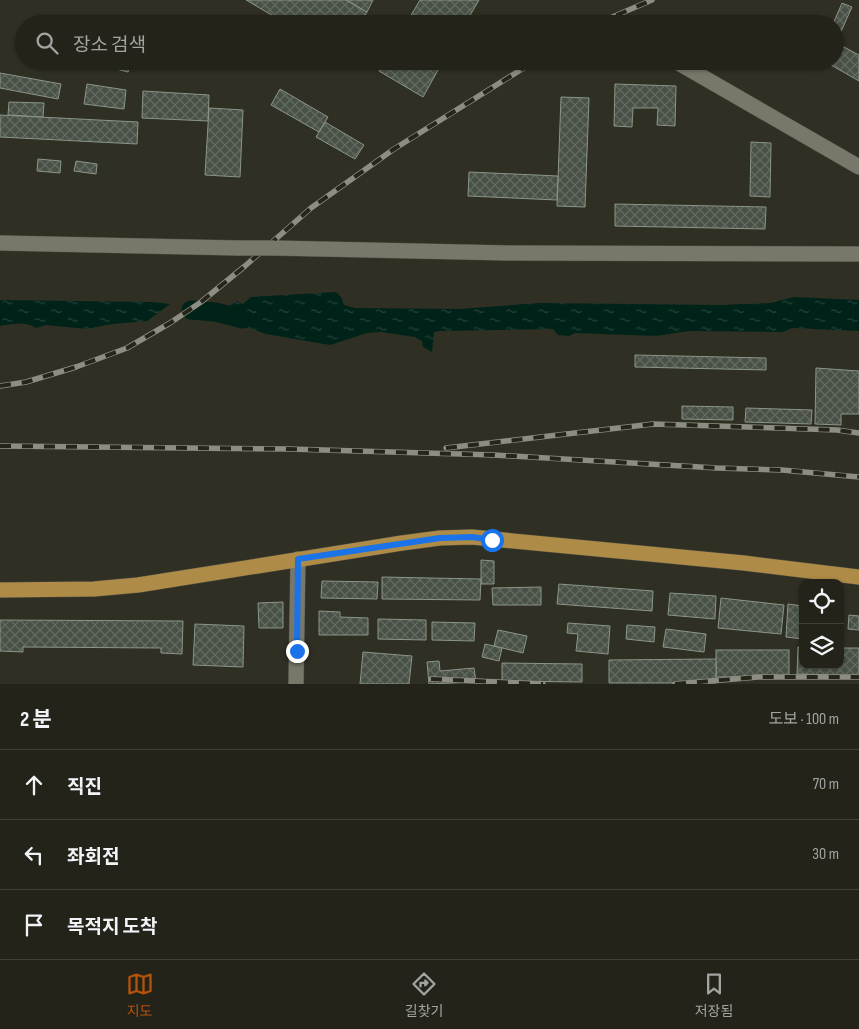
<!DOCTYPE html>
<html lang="ko">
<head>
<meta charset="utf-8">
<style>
  :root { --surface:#23231a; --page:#2f2f27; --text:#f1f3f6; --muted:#a3a4a2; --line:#404039; --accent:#b45309 }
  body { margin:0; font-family:"Sofia Sans Condensed","Noto Sans KR",sans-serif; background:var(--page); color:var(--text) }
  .controls { position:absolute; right:15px; bottom:15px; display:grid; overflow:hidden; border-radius:10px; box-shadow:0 1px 4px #0004 }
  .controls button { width:45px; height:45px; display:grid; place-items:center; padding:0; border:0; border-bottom:1px solid var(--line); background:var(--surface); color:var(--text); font:25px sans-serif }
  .stop { position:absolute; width:15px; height:15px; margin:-11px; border:4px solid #1a73e8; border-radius:50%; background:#fff }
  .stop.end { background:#1a73e8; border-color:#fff; box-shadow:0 1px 5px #0008 }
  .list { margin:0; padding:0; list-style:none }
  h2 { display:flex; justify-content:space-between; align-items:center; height:65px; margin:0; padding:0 20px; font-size:21px }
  h2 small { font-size:16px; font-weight:400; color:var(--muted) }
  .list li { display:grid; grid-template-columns:32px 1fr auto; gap:15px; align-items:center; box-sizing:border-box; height:70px; padding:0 20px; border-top:1px solid var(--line) }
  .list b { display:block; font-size:19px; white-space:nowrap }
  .list em { font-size:16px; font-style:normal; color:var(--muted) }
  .icon { flex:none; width:28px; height:28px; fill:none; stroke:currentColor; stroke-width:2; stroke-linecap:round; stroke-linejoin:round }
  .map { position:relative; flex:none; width:859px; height:684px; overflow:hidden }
  .search { position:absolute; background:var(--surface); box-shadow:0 1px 4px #0004; left:15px; right:15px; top:15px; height:55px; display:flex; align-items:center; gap:12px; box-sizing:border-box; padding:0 18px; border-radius:28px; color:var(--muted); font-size:19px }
  .sheet { height:275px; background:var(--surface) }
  nav { display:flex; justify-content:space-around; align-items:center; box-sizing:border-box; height:70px; border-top:1px solid var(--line); background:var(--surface); font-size:14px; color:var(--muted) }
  nav a { display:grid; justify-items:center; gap:2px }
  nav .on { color:var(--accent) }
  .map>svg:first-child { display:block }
  .water { fill:url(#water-ripples) }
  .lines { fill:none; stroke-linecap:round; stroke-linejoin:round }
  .canal { stroke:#002319; stroke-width:19 }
  .building { fill:url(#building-cross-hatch); stroke:#8b9589 }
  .street-casing { stroke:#4d4d43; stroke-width:16 }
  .primary-casing { stroke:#4d4d43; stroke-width:16 }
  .street { stroke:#77786a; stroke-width:15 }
  .primary { stroke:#ae8b46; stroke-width:15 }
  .rail-casing { stroke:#8d8d83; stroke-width:5.5 }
  .rail { stroke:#252519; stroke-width:4; stroke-dasharray:11; stroke-linecap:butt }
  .street-bridge-casing { stroke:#4d4d43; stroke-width:16; stroke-linecap:butt }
  .street-bridge { stroke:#77786a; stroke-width:15 }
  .route { stroke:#1a73e8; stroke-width:6 }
</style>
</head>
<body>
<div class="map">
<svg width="859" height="684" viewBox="0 0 859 684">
  <defs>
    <pattern id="water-ripples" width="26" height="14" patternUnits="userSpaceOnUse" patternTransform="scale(1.25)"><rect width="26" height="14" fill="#002319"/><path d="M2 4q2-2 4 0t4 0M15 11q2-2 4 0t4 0" fill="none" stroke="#25433a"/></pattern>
    <pattern id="building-cross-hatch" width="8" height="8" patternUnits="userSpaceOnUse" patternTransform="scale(1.25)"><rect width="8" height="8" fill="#495146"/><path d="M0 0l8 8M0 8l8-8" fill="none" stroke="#636a60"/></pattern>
  </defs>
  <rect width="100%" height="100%" fill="#2f2f23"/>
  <!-- water -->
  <g class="water">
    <path d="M 336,292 L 341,297 L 344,305 L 355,308 L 460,309 L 539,303 L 721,305 L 771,303 L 794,297 L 859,300 L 859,331 L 792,328 L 783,332 L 689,331 L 656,336 L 575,333 L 569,336 L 558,335 L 553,329 L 440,331 L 434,332 L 432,352 L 423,347 L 422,341 L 415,337 L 381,332 L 367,333 L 330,345 L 266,334 L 214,316 L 237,301 L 243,304 L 251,297 Z"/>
    <path d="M 0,300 L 152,302 L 170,304 L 147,321 L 112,324 L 86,329 L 46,325 L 36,328 C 24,321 14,324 0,326 Z"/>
  </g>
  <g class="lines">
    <!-- canal -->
    <path class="canal" d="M 191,310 L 215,312 L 243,319"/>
  </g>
  <!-- building -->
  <g class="building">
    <path d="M 246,0 L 346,0 L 367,12 L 360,24 L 287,24 Z"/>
    <path d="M 346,0 L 373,0 L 367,12 Z"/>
    <path d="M 420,0 L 479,0 L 465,24 L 406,24 Z"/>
    <path d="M 842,3 L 852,7 L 835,45 L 835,24 L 833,24 Z"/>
    <path d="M 842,46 L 859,55 L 859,81 L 831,65 L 833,61 L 835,61 L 835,57 Z"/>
    <path d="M 97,61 L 131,61 L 128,72 L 97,64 Z"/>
    <path d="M 385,61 L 443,61 L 423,97 L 379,71 Z"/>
    <path d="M 0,73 L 61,84 L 58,99 L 0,88 Z"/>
    <path d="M 87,84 L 126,90 L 124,109 L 84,104 Z"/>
    <path d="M 615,84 L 676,86 L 675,126 L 657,125 L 658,108 L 633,108 L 632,127 L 614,126 Z"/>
    <path d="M 280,89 L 328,117 L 319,132 L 271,105 Z"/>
    <path d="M 143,91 L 209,95 L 208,121 L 142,118 Z"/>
    <path d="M 561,97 L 589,98 L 585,207 L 557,206 Z"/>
    <path d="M 9,102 L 44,103 L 43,117 L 8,115 Z"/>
    <path d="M 209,108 L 243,110 L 240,177 L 205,175 Z"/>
    <path d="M 0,115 L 138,122 L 137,144 L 0,137 Z"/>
    <path d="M 325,122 L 364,145 L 355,159 L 316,137 Z"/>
    <path d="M 751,142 L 771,143 L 770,197 L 750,196 Z"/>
    <path d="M 38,159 L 61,161 L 60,173 L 37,171 Z"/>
    <path d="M 76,161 L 97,164 L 96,174 L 74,171 Z"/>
    <path d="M 469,172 L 558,176 L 557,200 L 468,196 Z"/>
    <path d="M 615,204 L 766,207 L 765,229 L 615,226 Z"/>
    <path d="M 635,355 L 766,358 L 766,370 L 635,367 Z"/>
    <path d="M 816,368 L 859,371 L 859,414 L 841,414 L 841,425 L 815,424 Z"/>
    <path d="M 682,406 L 733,407 L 733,420 L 682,419 Z"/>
    <path d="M 746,408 L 812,410 L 811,424 L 745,422 Z"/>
    <path d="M 481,560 L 494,561 L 494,584 L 481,584 Z"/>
    <path d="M 382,577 L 481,579 L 480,600 L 382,599 Z"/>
    <path d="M 322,581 L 378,582 L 377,599 L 321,598 Z"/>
    <path d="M 559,584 L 653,591 L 652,611 L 557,604 Z"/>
    <path d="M 541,587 L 541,605 L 493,605 L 492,588 Z"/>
    <path d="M 670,593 L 716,596 L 715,619 L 668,615 Z"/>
    <path d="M 721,598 L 784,605 L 781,634 L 718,628 Z"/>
    <path d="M 283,602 L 283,628 L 259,628 L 258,603 Z"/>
    <path d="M 788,604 L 803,606 L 803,639 L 786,637 Z"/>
    <path d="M 319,611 L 340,612 L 340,617 L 368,618 L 368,635 L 319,635 Z"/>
    <path d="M 849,615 L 859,616 L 859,630 L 848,629 Z"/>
    <path d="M 378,619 L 426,620 L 426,640 L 378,639 Z"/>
    <path d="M 0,620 L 183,621 L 182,654 L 161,653 L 161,648 L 23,647 L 23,652 L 0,651 Z"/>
    <path d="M 432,622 L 475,623 L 474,641 L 432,640 Z"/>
    <path d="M 568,623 L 610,626 L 608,654 L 576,651 L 578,634 L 567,633 Z"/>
    <path d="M 195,624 L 244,626 L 243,667 L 193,665 Z"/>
    <path d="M 627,625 L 655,627 L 654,642 L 626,639 Z"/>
    <path d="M 666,629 L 706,634 L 704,652 L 663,647 Z"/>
    <path d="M 498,630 L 527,636 L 523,653 L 494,646 Z"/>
    <path d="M 485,644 L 502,648 L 499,661 L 482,657 Z"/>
    <path d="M 798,647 L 803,647 L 803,665 L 840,665 L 840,648 L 859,648 L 859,676 L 797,674 Z"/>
    <rect x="716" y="650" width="73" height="27"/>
    <path d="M 363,652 L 412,656 L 409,684 L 360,684 Z"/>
    <path d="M 716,659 L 716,683 L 609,683 L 609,660 Z"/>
    <path d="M 439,661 L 440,671 L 474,668 L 476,682 L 429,684 L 427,662 Z"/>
    <path d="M 502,663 L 582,664 L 582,682 L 502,681 Z"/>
  </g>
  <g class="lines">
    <defs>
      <g id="street">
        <path d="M 675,61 L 859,167"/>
        <path d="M 0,243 L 238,248"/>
        <path d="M 274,248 L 509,253 L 859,254"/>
        <path d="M 296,684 L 298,559"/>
      </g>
      <path id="primary" d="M 0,590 L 94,589 L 138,585 L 402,543 L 440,538 L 472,537 L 744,563 L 859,577"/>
    </defs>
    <!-- street casing -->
    <use href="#street" class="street-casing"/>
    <!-- primary casing -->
    <use href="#primary" class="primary-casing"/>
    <!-- street -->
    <use href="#street" class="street"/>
    <!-- primary -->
    <use href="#primary" class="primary"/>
    <defs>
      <g id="rail">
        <path d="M 596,24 L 652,0"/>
        <path d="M 0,386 L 26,382 L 76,367 L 127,348 L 170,323 L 201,302 L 245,266 L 311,208 L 394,149 L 535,61"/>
        <path d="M 0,446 L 289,449 L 494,455 L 717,468 L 782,470 L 859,477"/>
        <path d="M 446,448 L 653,424 L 837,430 L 859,433"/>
        <path d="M 431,679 L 543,684"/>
        <path d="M 675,684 L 758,677 L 859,677"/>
      </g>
    </defs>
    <!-- rail casing -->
    <use href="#rail" class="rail-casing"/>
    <!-- rail -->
    <use href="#rail" class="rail"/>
    <defs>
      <path id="street-bridge" d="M 238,248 L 274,248"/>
    </defs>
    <!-- street-bridge casing -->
    <use href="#street-bridge" class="street-bridge-casing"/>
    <!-- street-bridge -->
    <use href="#street-bridge" class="street-bridge"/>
  </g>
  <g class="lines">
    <!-- route -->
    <path class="route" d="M 297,651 L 298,559 L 440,538 L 472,537 L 492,540"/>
  </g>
</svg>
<div class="controls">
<button><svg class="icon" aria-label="locate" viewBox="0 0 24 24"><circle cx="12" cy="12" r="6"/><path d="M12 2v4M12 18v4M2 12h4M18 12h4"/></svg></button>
<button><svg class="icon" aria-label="layers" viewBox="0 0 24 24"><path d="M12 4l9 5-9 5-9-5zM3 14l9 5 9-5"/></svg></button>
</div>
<div class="stop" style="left:492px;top:540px"></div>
<div class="stop end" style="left:297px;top:651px"></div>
<div class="search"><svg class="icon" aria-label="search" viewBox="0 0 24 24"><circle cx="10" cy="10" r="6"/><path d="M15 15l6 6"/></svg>장소 검색</div>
</div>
<section class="sheet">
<h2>2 분<small>도보 · 100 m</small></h2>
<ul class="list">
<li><svg class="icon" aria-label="ahead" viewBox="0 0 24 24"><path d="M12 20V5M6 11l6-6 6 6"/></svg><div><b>직진</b></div><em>70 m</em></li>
<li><svg class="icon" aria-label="left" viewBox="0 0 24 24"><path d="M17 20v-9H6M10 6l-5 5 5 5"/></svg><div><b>좌회전</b></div><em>30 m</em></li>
<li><svg class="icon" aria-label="arrive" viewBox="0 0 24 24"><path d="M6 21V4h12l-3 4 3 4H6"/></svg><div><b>목적지 도착</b></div></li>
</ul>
</section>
<nav>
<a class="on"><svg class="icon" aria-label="map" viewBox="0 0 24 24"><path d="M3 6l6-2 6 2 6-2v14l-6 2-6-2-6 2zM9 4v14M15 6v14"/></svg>지도</a>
<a><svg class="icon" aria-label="directions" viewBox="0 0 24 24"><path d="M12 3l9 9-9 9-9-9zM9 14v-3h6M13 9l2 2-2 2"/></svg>길찾기</a>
<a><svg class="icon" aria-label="saved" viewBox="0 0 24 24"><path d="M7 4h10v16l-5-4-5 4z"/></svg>저장됨</a>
</nav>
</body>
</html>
